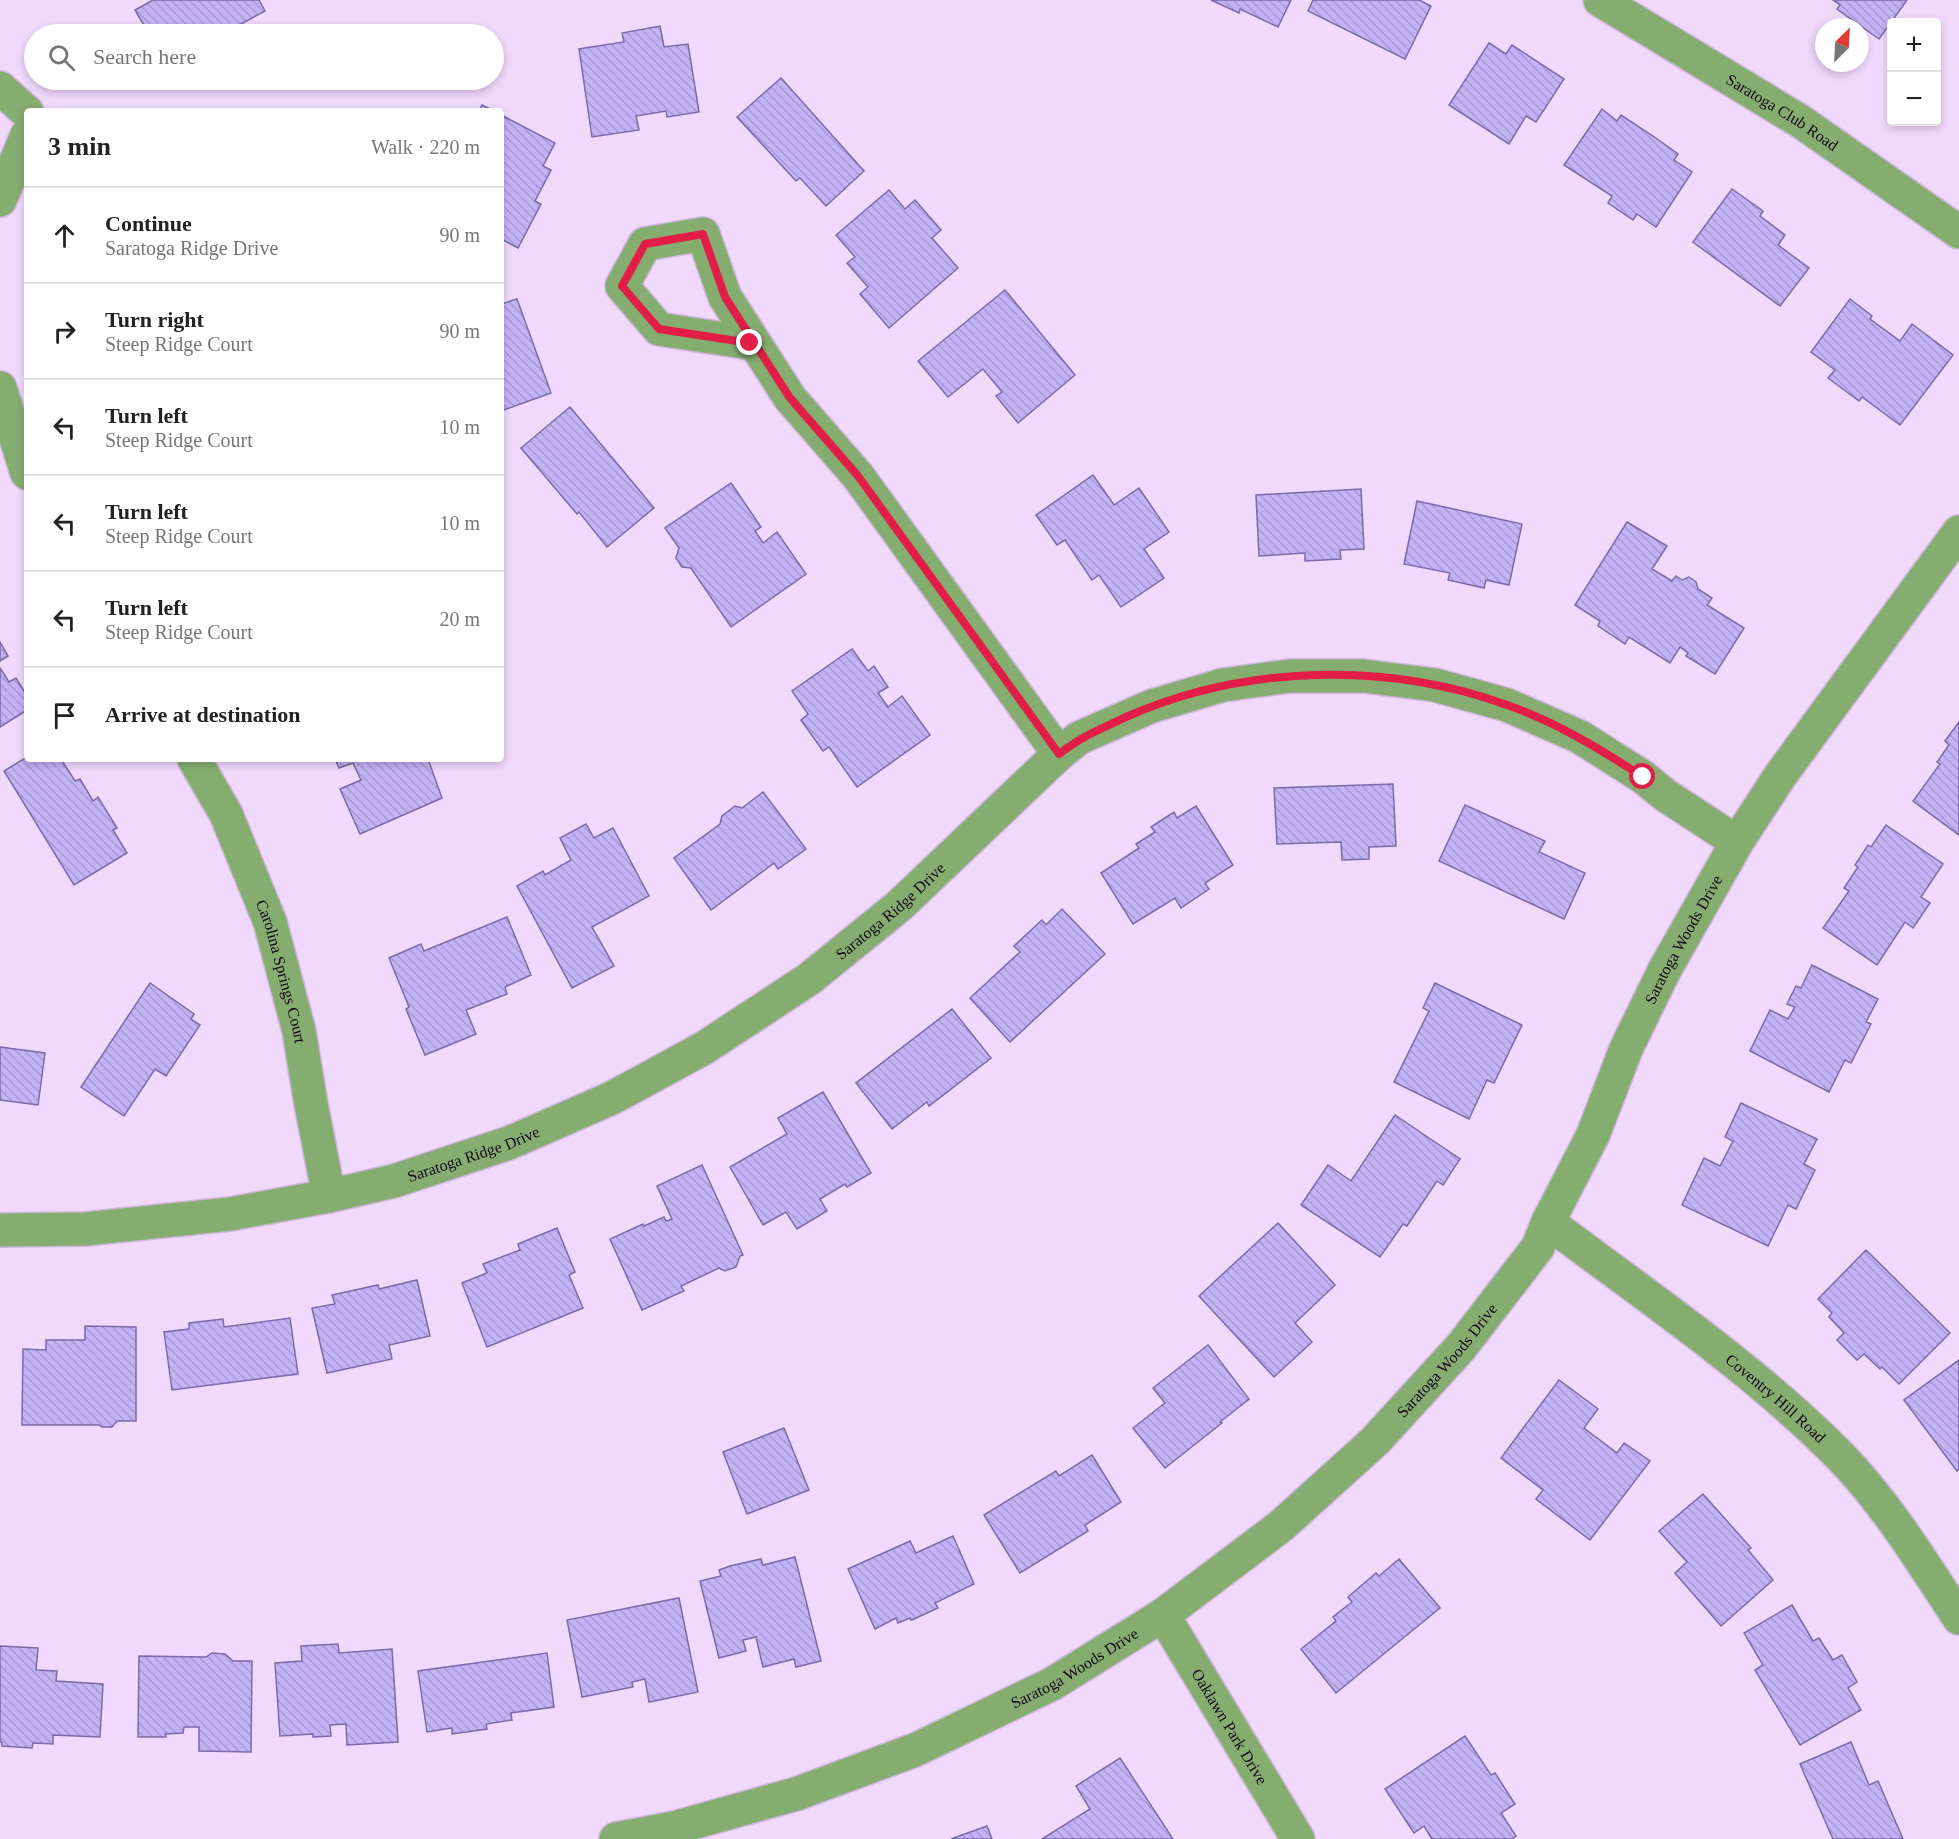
<!DOCTYPE html>
<html lang="en">
<head>
<meta charset="utf-8">
<style>
  :root { --surface:#fff; --page:#f2f2f2; --text:#222; --muted:#767676; --line:#e0e0e0 }
  body { margin:0; font-family:"Times New Roman",serif; background:var(--page); color:var(--text) }
  .controls { position:absolute; right:18px; top:18px; display:grid; overflow:hidden; border-radius:6px; box-shadow:0 3px 9px #0003 }
  .controls button { width:54px; height:54px; display:grid; place-items:center; padding:0; border:0; border-bottom:2px solid var(--line); background:var(--surface); color:var(--text); font:30px sans-serif }
  .compass { position:absolute; left:1815px; top:18px; width:54px; height:54px; border-radius:50%; background:var(--surface); box-shadow:0 3px 9px #0003; rotate:24deg }
  .stop { position:absolute; width:18px; height:18px; margin:-14px; border:4px solid #e11d48; border-radius:50%; background:#fff }
  .stop.end { background:#e11d48; border-color:#fff; box-shadow:0 2px 6px #0008 }
  .list { margin:0; padding:0; list-style:none }
  h2 { display:flex; justify-content:space-between; align-items:center; height:78px; margin:0; padding:0 24px; font-size:26px }
  h2 small { font-size:20px; font-weight:400; color:var(--muted) }
  .list li { display:grid; grid-template-columns:39px 1fr auto; gap:18px; align-items:center; box-sizing:border-box; height:96px; padding:0 24px; border-top:2px solid var(--line) }
  .list b { display:block; font-size:22px; white-space:nowrap }
  .list p { margin:0; font-size:20px; white-space:nowrap; color:var(--muted) }
  .list em { font-size:20px; font-style:normal; color:var(--muted) }
  .icon { flex:none; width:33px; height:33px; fill:none; stroke:currentColor; stroke-width:2; stroke-linecap:round; stroke-linejoin:round }
  .map { position:relative; flex:none; width:1959px; height:1839px; overflow:hidden }
  .search { position:absolute; background:var(--surface); box-shadow:0 3px 9px #0003; left:24px; top:24px; width:480px; height:66px; display:flex; align-items:center; gap:15px; box-sizing:border-box; padding:0 21px; border-radius:33px; color:var(--muted); font-size:22px }
  .panel { position:absolute; background:var(--surface); box-shadow:0 3px 9px #0003; left:24px; top:108px; width:480px; height:654px; border-radius:6px }
  .map>svg:first-child { display:block }
  .building { fill:url(#building-back-hatch); stroke:#7a6aa7; stroke-width:1.5 }
  .lines { fill:none; stroke-linecap:round; stroke-linejoin:round }
  .street-casing { stroke:#cdb6d9; stroke-width:36 }
  .street { stroke:#85ad6f; stroke-width:33 }
  .route { stroke:#e11d48; stroke-width:8 }
  .labels { text-anchor:middle; stroke-width:5; stroke-linejoin:round; paint-order:stroke }
  .street-label { font-size:16px; fill:#130519; stroke:#f1d8fd }
</style>
</head>
<body>
<div class="map">
<svg width="1959" height="1839" viewBox="0 0 1959 1839">
  <defs>
    <pattern id="building-back-hatch" width="6" height="6" patternUnits="userSpaceOnUse" patternTransform="scale(1.5)"><rect width="6" height="6" fill="#c3b3f6"/><path d="M-1 5l2 2M0 0l6 6M5-1l2 2" fill="none" stroke="#a798d2"/></pattern>
  </defs>
  <rect width="100%" height="100%" fill="#f1d8fd"/>
  <!-- building -->
  <g class="building">
    <path d="M 153,0 L 259,0 L 265,11 L 239,25 L 244,34 L 149,34 L 135,10 Z"/>
    <path d="M 1211,0 L 1291,0 L 1278,27 L 1240,9 L 1239,13 Z"/>
    <path d="M 1313,0 L 1419,0 L 1431,6 L 1405,59 L 1308,11 Z"/>
    <path d="M 1833,0 L 1907,0 L 1879,39 L 1837,9 L 1840,5 Z"/>
    <path d="M 660,26 L 664,47 L 688,44 L 699,112 L 667,117 L 666,111 L 636,116 L 639,130 L 592,137 L 579,49 L 624,42 L 622,33 Z"/>
    <path d="M 1489,43 L 1506,54 L 1512,45 L 1564,79 L 1536,122 L 1526,116 L 1509,144 L 1449,105 Z"/>
    <path d="M 781,78 L 864,171 L 826,206 L 800,178 L 796,181 L 737,117 Z"/>
    <path d="M 482,105 L 494,111 L 479,111 Z"/>
    <path d="M 1602,109 L 1617,121 L 1621,115 L 1653,136 L 1678,154 L 1674,160 L 1692,172 L 1656,227 L 1637,214 L 1633,220 L 1608,203 L 1612,196 L 1564,165 Z"/>
    <path d="M 501,115 L 555,143 L 543,166 L 551,170 L 535,201 L 541,204 L 518,248 L 501,239 Z"/>
    <path d="M 1732,189 L 1763,211 L 1760,216 L 1785,235 L 1778,245 L 1809,268 L 1780,306 L 1693,242 Z"/>
    <path d="M 889,190 L 905,209 L 915,200 L 941,230 L 932,238 L 958,268 L 889,328 L 860,294 L 868,287 L 847,263 L 855,257 L 836,235 Z"/>
    <path d="M 1005,290 L 1075,375 L 1018,423 L 996,396 L 1002,392 L 983,369 L 948,397 L 918,361 Z"/>
    <path d="M 517,299 L 551,393 L 501,411 L 501,304 Z"/>
    <path d="M 1850,299 L 1872,316 L 1870,319 L 1900,341 L 1912,324 L 1953,355 L 1900,425 L 1862,397 L 1859,401 L 1828,378 L 1835,370 L 1811,352 Z"/>
    <path d="M 570,407 L 654,508 L 607,547 L 579,512 L 577,514 L 521,448 Z"/>
    <path d="M 1093,475 L 1114,505 L 1139,488 L 1169,532 L 1144,549 L 1164,578 L 1121,607 L 1099,575 L 1092,580 L 1065,540 L 1057,545 L 1036,515 Z"/>
    <path d="M 731,483 L 761,527 L 755,531 L 763,543 L 777,532 L 806,574 L 731,627 L 691,568 L 682,567 L 676,558 L 679,548 L 665,528 Z"/>
    <path d="M 1361,489 L 1364,549 L 1340,550 L 1341,559 L 1305,561 L 1305,553 L 1259,556 L 1256,495 Z"/>
    <path d="M 1417,501 L 1522,524 L 1509,585 L 1486,580 L 1484,588 L 1448,580 L 1450,573 L 1404,564 Z"/>
    <path d="M 1627,522 L 1667,546 L 1652,569 L 1672,581 L 1676,576 L 1682,580 L 1689,577 L 1696,582 L 1698,589 L 1712,598 L 1707,605 L 1744,628 L 1715,674 L 1686,656 L 1688,653 L 1680,647 L 1670,663 L 1629,637 L 1625,644 L 1598,626 L 1600,621 L 1575,605 Z"/>
    <path d="M 0,642 L 8,656 L 0,661 Z"/>
    <path d="M 852,649 L 868,671 L 874,666 L 888,687 L 878,693 L 888,707 L 902,696 L 930,735 L 857,787 L 829,747 L 823,751 L 801,720 L 808,714 L 792,691 Z"/>
    <path d="M 0,668 L 9,682 L 16,678 L 27,696 L 27,710 L 0,727 Z"/>
    <path d="M 1959,722 L 1959,721 L 1959,835 L 1913,801 L 1940,764 L 1937,762 L 1949,745 L 1945,741 Z"/>
    <path d="M 27,757 L 27,759 L 61,759 L 75,781 L 80,779 L 93,801 L 98,797 L 117,828 L 113,830 L 127,853 L 74,885 L 4,771 Z"/>
    <path d="M 335,759 L 428,759 L 442,798 L 360,834 L 340,789 L 361,780 L 353,763 L 339,768 Z"/>
    <path d="M 1393,784 L 1396,846 L 1369,847 L 1369,859 L 1342,860 L 1341,842 L 1277,844 L 1274,788 Z"/>
    <path d="M 763,792 L 806,849 L 778,869 L 774,863 L 711,910 L 674,858 L 720,824 L 722,816 L 735,806 L 742,808 Z"/>
    <path d="M 1465,805 L 1545,841 L 1539,852 L 1585,873 L 1564,919 L 1439,861 Z"/>
    <path d="M 1196,806 L 1233,865 L 1205,883 L 1209,889 L 1181,908 L 1175,898 L 1133,924 L 1101,873 L 1139,848 L 1136,844 L 1155,832 L 1151,827 L 1174,812 L 1177,818 Z"/>
    <path d="M 586,824 L 594,838 L 613,828 L 649,896 L 592,927 L 614,966 L 572,988 L 517,886 L 543,871 L 545,875 L 571,860 L 560,838 Z"/>
    <path d="M 1886,825 L 1943,864 L 1921,897 L 1930,903 L 1913,928 L 1905,922 L 1877,965 L 1823,928 L 1849,891 L 1844,888 L 1858,867 L 1855,865 L 1868,845 L 1871,847 Z"/>
    <path d="M 1062,909 L 1105,954 L 1010,1042 L 970,998 L 1020,952 L 1014,946 L 1042,920 L 1046,925 Z"/>
    <path d="M 507,917 L 531,975 L 505,987 L 507,994 L 466,1010 L 476,1034 L 425,1055 L 406,1009 L 409,1007 L 389,958 L 421,944 L 424,951 Z"/>
    <path d="M 1812,965 L 1878,999 L 1866,1022 L 1871,1024 L 1851,1063 L 1845,1060 L 1829,1092 L 1750,1051 L 1770,1010 L 1788,1019 L 1795,1007 L 1787,1004 L 1796,986 L 1801,988 Z"/>
    <path d="M 150,983 L 194,1014 L 191,1019 L 200,1025 L 166,1076 L 155,1069 L 124,1116 L 81,1087 Z"/>
    <path d="M 1435,983 L 1522,1025 L 1494,1083 L 1487,1080 L 1469,1119 L 1394,1082 L 1429,1011 L 1423,1008 Z"/>
    <path d="M 952,1009 L 991,1058 L 929,1106 L 927,1102 L 892,1129 L 856,1083 Z"/>
    <path d="M 0,1047 L 45,1053 L 38,1105 L 0,1100 Z"/>
    <path d="M 823,1092 L 871,1173 L 847,1187 L 845,1184 L 820,1199 L 827,1211 L 797,1229 L 786,1212 L 763,1225 L 730,1167 L 787,1134 L 778,1118 Z"/>
    <path d="M 1741,1103 L 1817,1139 L 1804,1164 L 1815,1170 L 1796,1209 L 1788,1205 L 1768,1246 L 1682,1205 L 1704,1158 L 1720,1166 L 1733,1141 L 1725,1137 Z"/>
    <path d="M 1395,1115 L 1460,1159 L 1443,1185 L 1437,1181 L 1407,1226 L 1403,1224 L 1380,1257 L 1301,1205 L 1328,1165 L 1351,1181 Z"/>
    <path d="M 702,1165 L 743,1255 L 740,1256 L 736,1267 L 725,1271 L 719,1268 L 681,1286 L 684,1291 L 642,1310 L 610,1239 L 643,1224 L 644,1226 L 664,1217 L 666,1221 L 672,1219 L 657,1186 Z"/>
    <path d="M 1278,1223 L 1335,1285 L 1295,1323 L 1312,1342 L 1274,1377 L 1199,1296 Z"/>
    <path d="M 557,1228 L 575,1272 L 569,1275 L 583,1308 L 487,1347 L 462,1283 L 487,1273 L 483,1264 L 520,1250 L 518,1244 Z"/>
    <path d="M 1866,1250 L 1950,1333 L 1899,1384 L 1882,1367 L 1880,1369 L 1864,1354 L 1857,1360 L 1837,1340 L 1844,1333 L 1829,1317 L 1832,1313 L 1818,1299 Z"/>
    <path d="M 417,1280 L 430,1336 L 389,1345 L 392,1359 L 327,1373 L 312,1308 L 335,1304 L 332,1295 L 378,1285 L 379,1289 Z"/>
    <path d="M 290,1318 L 298,1374 L 172,1390 L 164,1332 L 189,1329 L 189,1323 L 223,1319 L 224,1327 Z"/>
    <path d="M 85,1326 L 136,1327 L 136,1421 L 117,1421 L 112,1427 L 102,1427 L 99,1425 L 22,1425 L 23,1349 L 46,1350 L 46,1340 L 85,1340 Z"/>
    <path d="M 1208,1345 L 1249,1399 L 1220,1422 L 1222,1423 L 1165,1468 L 1133,1428 L 1165,1403 L 1153,1388 Z"/>
    <path d="M 1959,1360 L 1959,1469 L 1957,1471 L 1904,1400 Z"/>
    <path d="M 1559,1380 L 1598,1409 L 1584,1428 L 1617,1453 L 1624,1443 L 1650,1461 L 1590,1540 L 1536,1499 L 1543,1490 L 1501,1458 Z"/>
    <path d="M 784,1428 L 809,1490 L 747,1514 L 723,1452 Z"/>
    <path d="M 1092,1455 L 1121,1502 L 1085,1525 L 1088,1531 L 1020,1573 L 984,1515 L 1056,1471 L 1059,1476 Z"/>
    <path d="M 1703,1494 L 1751,1548 L 1748,1550 L 1773,1580 L 1721,1626 L 1675,1573 L 1687,1562 L 1659,1531 Z"/>
    <path d="M 953,1536 L 974,1584 L 935,1603 L 938,1608 L 914,1619 L 911,1620 L 910,1618 L 898,1623 L 896,1618 L 875,1629 L 848,1569 L 910,1541 L 916,1553 Z"/>
    <path d="M 795,1557 L 821,1661 L 796,1667 L 794,1659 L 763,1667 L 756,1637 L 743,1640 L 746,1651 L 719,1658 L 700,1581 L 721,1576 L 719,1570 L 730,1566 L 761,1559 L 763,1565 Z"/>
    <path d="M 1399,1559 L 1440,1608 L 1336,1693 L 1301,1649 L 1336,1621 L 1333,1617 L 1352,1602 L 1348,1597 L 1376,1573 L 1379,1576 Z"/>
    <path d="M 679,1598 L 698,1692 L 649,1702 L 645,1679 L 632,1682 L 633,1687 L 582,1697 L 567,1620 Z"/>
    <path d="M 1792,1605 L 1813,1641 L 1819,1638 L 1833,1660 L 1842,1655 L 1857,1682 L 1848,1688 L 1861,1710 L 1800,1745 L 1755,1670 L 1763,1665 L 1744,1633 Z"/>
    <path d="M 338,1644 L 339,1653 L 392,1649 L 398,1742 L 347,1745 L 346,1724 L 330,1725 L 331,1736 L 313,1737 L 313,1734 L 280,1736 L 275,1663 L 302,1661 L 301,1646 Z"/>
    <path d="M 0,1646 L 38,1648 L 36,1670 L 57,1671 L 56,1681 L 103,1684 L 100,1737 L 53,1735 L 53,1744 L 33,1743 L 32,1748 L 2,1746 L 2,1742 L 0,1742 Z"/>
    <path d="M 212,1653 L 225,1654 L 233,1661 L 252,1661 L 251,1752 L 199,1751 L 199,1727 L 184,1727 L 183,1733 L 165,1734 L 166,1737 L 138,1737 L 139,1656 L 206,1657 Z"/>
    <path d="M 547,1653 L 554,1707 L 511,1713 L 512,1720 L 486,1724 L 487,1729 L 452,1734 L 452,1728 L 427,1732 L 418,1671 Z"/>
    <path d="M 1465,1736 L 1491,1775 L 1495,1773 L 1515,1804 L 1501,1813 L 1516,1836 L 1512,1839 L 1432,1839 L 1424,1826 L 1414,1833 L 1385,1789 Z"/>
    <path d="M 1851,1742 L 1869,1785 L 1878,1781 L 1903,1839 L 1833,1839 L 1800,1764 Z"/>
    <path d="M 1120,1758 L 1173,1839 L 1042,1839 L 1090,1809 L 1076,1786 Z"/>
    <path d="M 987,1826 L 992,1839 L 951,1839 Z"/>
  </g>
  <g class="lines">
    <defs>
      <g id="street">
        <path id="s1" d="M 1600,0 L 1800,121 L 1959,232"/>
        <path d="M 0,88 L 27,112"/>
        <path d="M 0,200 L 27,135"/>
        <path d="M 750,343 L 659,329 L 622,286 L 645,244 L 703,234 L 725,297 L 790,398 L 858,476 L 1059,754"/>
        <path d="M 0,388 L 27,473"/>
        <path id="s2" d="M 194,759 L 226,814 L 270,922 L 299,1031 L 311,1104 L 329,1196"/>
        <path id="s3" d="M 1548,1222 C 1647,1297 1752,1367 1840,1456 C 1887,1504 1922,1562 1959,1618"/>
        <path id="s4" d="M 0,1230 L 85,1229 L 230,1214 L 329,1196 L 394,1181 L 509,1143 L 612,1098 L 704,1048 L 809,979 L 899,906 L 1059,754 L 1079,738 L 1152,706 L 1223,685 L 1290,676 L 1364,676 L 1435,685 L 1507,705 L 1580,737 L 1643,777 L 1665,795 L 1737,842"/>
        <path id="s5" d="M 1163,1615 L 1298,1839"/>
        <path id="s6" d="M 616,1839 L 674,1828 L 796,1794 L 915,1750 L 1052,1684 L 1163,1615 L 1281,1526 L 1375,1441 L 1461,1347 L 1538,1247 L 1548,1222 L 1593,1135 L 1626,1049 L 1664,971 L 1737,842 L 1780,776 L 1959,532"/>
      </g>
    </defs>
    <!-- street casing -->
    <use href="#street" class="street-casing"/>
    <!-- street -->
    <use href="#street" class="street"/>
  </g>
  <g class="lines">
    <!-- route -->
    <path class="route" d="M 750,343 L 659,329 L 622,286 L 645,244 L 703,234 L 725,297 L 790,398 L 858,476 L 1059,754 C 1081,737 1102,728 1126,717 C 1244,665 1386,661 1507,705 C 1556,722 1600,749 1643,777"/>
  </g>
  <g class="labels">
    <!-- street labels -->
    <g class="street-label">
      <text dy="6" stroke="none"><textPath href="#s1" startOffset="214">Saratoga Club Road</textPath></text>
      <text dy="6" stroke="none"><textPath href="#s4" startOffset="968">Saratoga Ridge Drive</textPath></text>
      <text dy="6" stroke="none"><textPath href="#s6" startOffset="1464">Saratoga Woods Drive</textPath></text>
      <text dy="6" stroke="none"><textPath href="#s2" startOffset="231">Carolina Springs Court</textPath></text>
      <text dy="6" stroke="none"><textPath href="#s4" startOffset="482">Saratoga Ridge Drive</textPath></text>
      <text dy="6" stroke="none"><textPath href="#s6" startOffset="978">Saratoga Woods Drive</textPath></text>
      <text dy="6" stroke="none"><textPath href="#s3" startOffset="288">Coventry Hill Road</textPath></text>
      <text dy="6" stroke="none"><textPath href="#s6" startOffset="492">Saratoga Woods Drive</textPath></text>
      <text dy="6" stroke="none"><textPath href="#s5" startOffset="130">Oaklawn Park Drive</textPath></text>
    </g>
  </g>
</svg>
<div class="controls">
<button>+</button>
<button>−</button>
</div>
<svg class="compass" viewBox="-18 -18 36 36"><path d="M0-13l5 13h-10z" fill="#e53935"/><path d="M0 13l5-13h-10z" fill="#767676"/></svg>
<div class="stop" style="left:1643px;top:777px"></div>
<div class="stop end" style="left:750px;top:343px"></div>
<div class="search"><svg class="icon" aria-label="search" viewBox="0 0 24 24"><circle cx="10" cy="10" r="6"/><path d="M15 15l6 6"/></svg>Search here</div>
<section class="panel">
<h2>3 min<small>Walk · 220 m</small></h2>
<ul class="list">
<li><svg class="icon" aria-label="ahead" viewBox="0 0 24 24"><path d="M12 20V5M6 11l6-6 6 6"/></svg><div><b>Continue</b><p>Saratoga Ridge Drive</p></div><em>90 m</em></li>
<li><svg class="icon" aria-label="right" viewBox="0 0 24 24"><path d="M7 20v-9h11M14 6l5 5-5 5"/></svg><div><b>Turn right</b><p>Steep Ridge Court</p></div><em>90 m</em></li>
<li><svg class="icon" aria-label="left" viewBox="0 0 24 24"><path d="M17 20v-9H6M10 6l-5 5 5 5"/></svg><div><b>Turn left</b><p>Steep Ridge Court</p></div><em>10 m</em></li>
<li><svg class="icon" aria-label="left" viewBox="0 0 24 24"><path d="M17 20v-9H6M10 6l-5 5 5 5"/></svg><div><b>Turn left</b><p>Steep Ridge Court</p></div><em>10 m</em></li>
<li><svg class="icon" aria-label="left" viewBox="0 0 24 24"><path d="M17 20v-9H6M10 6l-5 5 5 5"/></svg><div><b>Turn left</b><p>Steep Ridge Court</p></div><em>20 m</em></li>
<li><svg class="icon" aria-label="arrive" viewBox="0 0 24 24"><path d="M6 21V4h12l-3 4 3 4H6"/></svg><div><b>Arrive at destination</b></div></li>
</ul>
</section>
</div>
</body>
</html>
